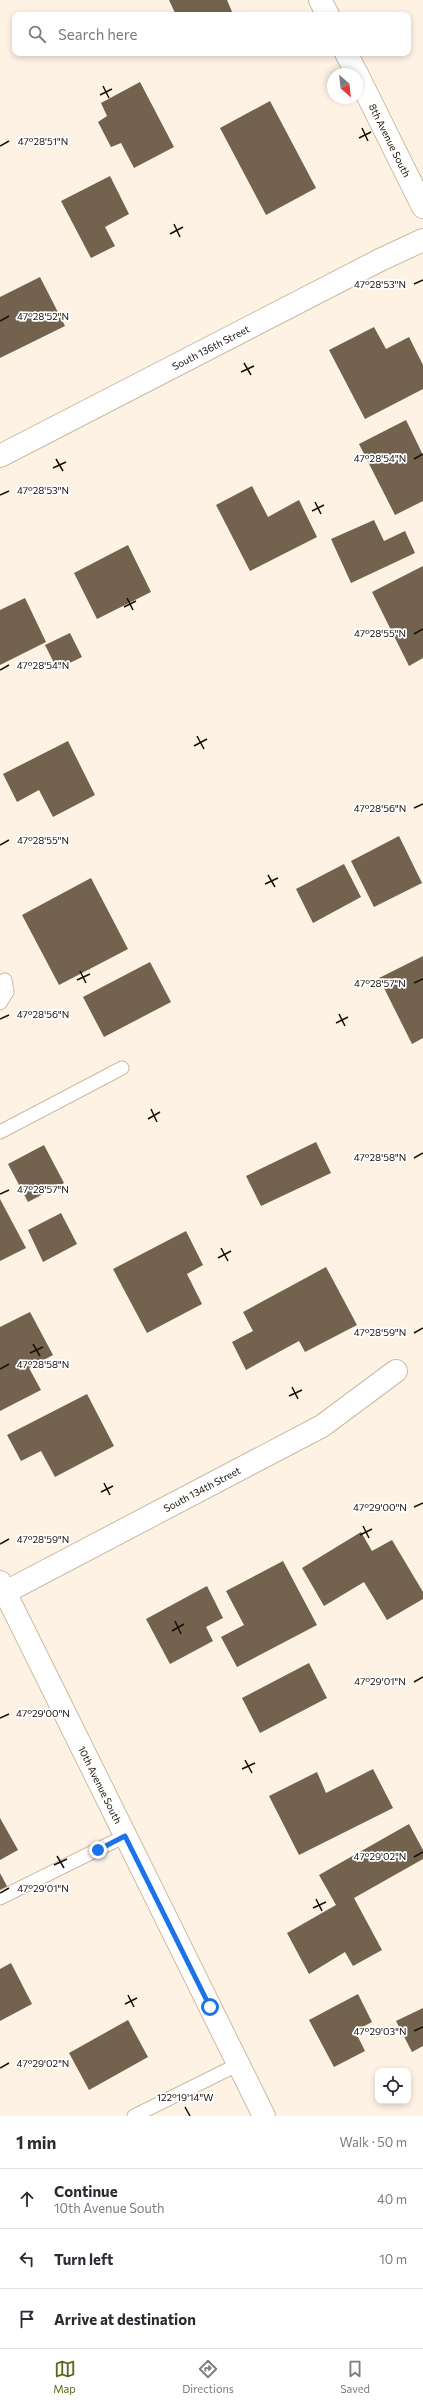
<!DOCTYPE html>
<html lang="en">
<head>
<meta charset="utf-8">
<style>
  :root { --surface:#fff; --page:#f2f2f3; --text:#2b2b33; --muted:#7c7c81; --line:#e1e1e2; --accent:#546a18 }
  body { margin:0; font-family:Commissioner,sans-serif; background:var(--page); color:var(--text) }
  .controls { position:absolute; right:12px; bottom:12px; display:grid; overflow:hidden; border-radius:8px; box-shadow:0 2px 6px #0003 }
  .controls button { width:36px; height:36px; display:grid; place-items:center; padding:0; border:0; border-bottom:1px solid var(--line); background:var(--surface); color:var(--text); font:20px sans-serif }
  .compass { position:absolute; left:327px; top:68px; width:36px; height:36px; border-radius:50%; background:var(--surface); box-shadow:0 2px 6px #0003; rotate:153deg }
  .stop { position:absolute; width:12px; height:12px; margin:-9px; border:3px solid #1a73e8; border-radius:50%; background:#fff }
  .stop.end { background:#1a73e8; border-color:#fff; box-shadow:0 1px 4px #0008 }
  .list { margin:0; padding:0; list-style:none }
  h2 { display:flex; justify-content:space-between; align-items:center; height:52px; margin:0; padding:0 16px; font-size:17px }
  h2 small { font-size:13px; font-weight:400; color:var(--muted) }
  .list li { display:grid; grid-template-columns:26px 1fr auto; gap:12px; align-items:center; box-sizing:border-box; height:60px; padding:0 16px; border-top:1px solid var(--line) }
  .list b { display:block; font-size:15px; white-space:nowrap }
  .list p { margin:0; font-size:13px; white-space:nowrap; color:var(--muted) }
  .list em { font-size:13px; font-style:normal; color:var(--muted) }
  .icon { flex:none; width:22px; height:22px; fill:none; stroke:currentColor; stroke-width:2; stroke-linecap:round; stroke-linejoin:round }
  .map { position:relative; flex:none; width:423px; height:2116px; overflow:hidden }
  .search { position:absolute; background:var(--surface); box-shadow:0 2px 6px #0003; left:12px; right:12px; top:12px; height:44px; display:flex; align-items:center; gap:10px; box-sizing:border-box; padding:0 14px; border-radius:8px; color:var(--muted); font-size:15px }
  .sheet { height:232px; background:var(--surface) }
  nav { display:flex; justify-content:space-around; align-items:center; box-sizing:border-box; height:56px; border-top:1px solid var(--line); background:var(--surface); font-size:11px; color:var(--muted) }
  nav a { display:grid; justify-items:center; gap:2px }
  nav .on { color:var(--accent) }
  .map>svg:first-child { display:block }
  .building { fill:#72624e }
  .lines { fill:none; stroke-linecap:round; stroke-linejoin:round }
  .service-casing { stroke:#cbbaa3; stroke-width:15 }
  .minor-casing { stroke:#cbbaa3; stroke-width:24 }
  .tertiary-casing { stroke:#cbbaa3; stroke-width:24 }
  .service { stroke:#fff; stroke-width:13 }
  .minor { stroke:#fff; stroke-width:22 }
  .tertiary { stroke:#fff; stroke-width:22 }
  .route { stroke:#1a73e8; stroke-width:5 }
  .ticks { fill:none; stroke:#161008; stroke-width:1.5 }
  .labels { text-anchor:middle; stroke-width:3.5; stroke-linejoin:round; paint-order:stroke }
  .street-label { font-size:10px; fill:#161008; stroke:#fff }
  .ticks-label { font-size:10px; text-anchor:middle; fill:#161008; stroke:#fff; stroke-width:3.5; stroke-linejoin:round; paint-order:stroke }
</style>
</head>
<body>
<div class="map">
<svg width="423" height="2116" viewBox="0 0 423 2116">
  <rect width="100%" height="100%" fill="#fdf2e4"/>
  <!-- building -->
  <g class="building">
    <path d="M 169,0 L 227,0 L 233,14 L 176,15 Z"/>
    <path d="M 140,82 L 174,147 L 134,168 L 121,143 L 111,147 L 98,122 L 107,116 L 101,103 Z"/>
    <path d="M 270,101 L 316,188 L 266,215 L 220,128 Z"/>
    <path d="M 110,176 L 129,214 L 105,227 L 115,246 L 91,258 L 61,201 Z"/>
    <path d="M 40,277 L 65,326 L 0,358 L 0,297 Z"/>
    <path d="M 374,327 L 386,349 L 409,337 L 423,365 L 423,389 L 365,419 L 329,350 Z"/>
    <path d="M 406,420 L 423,455 L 423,501 L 395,515 L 359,444 Z"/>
    <path d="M 252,486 L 268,517 L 299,500 L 317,537 L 250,571 L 216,505 Z"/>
    <path d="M 374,520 L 384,541 L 405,531 L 415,553 L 351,583 L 331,539 Z"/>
    <path d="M 128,545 L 151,592 L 97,619 L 74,573 Z"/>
    <path d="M 423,566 L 423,658 L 409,666 L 372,592 Z"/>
    <path d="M 25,598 L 46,642 L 0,665 L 0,610 Z"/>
    <path d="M 70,633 L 82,657 L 57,669 L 45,645 Z"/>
    <path d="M 68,741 L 95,795 L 53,817 L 39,790 L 17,802 L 3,774 Z"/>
    <path d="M 399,836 L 422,883 L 374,907 L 351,861 Z"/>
    <path d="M 344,864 L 361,897 L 313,923 L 296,889 Z"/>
    <path d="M 91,878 L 128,949 L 59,985 L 22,915 Z"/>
    <path d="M 423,956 L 423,1038 L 412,1044 L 379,978 Z"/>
    <path d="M 150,962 L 171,1002 L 104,1037 L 83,997 Z"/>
    <path d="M 316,1142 L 331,1173 L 261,1206 L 246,1176 Z"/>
    <path d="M 44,1145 L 64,1183 L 28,1202 L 8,1164 Z"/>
    <path d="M 0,1199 L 26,1248 L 0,1261 Z"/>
    <path d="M 61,1213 L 77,1244 L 43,1262 L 28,1230 Z"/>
    <path d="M 186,1231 L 203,1265 L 187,1274 L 202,1304 L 147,1333 L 113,1269 Z"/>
    <path d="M 326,1267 L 357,1325 L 305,1352 L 299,1341 L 246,1370 L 232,1342 L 253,1331 L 243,1312 Z"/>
    <path d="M 30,1312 L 53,1355 L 29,1368 L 41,1390 L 0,1411 L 0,1327 Z"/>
    <path d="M 87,1394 L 114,1446 L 55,1477 L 41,1451 L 21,1461 L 7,1435 Z"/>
    <path d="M 361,1532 L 372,1551 L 392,1540 L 423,1592 L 423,1599 L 387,1620 L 364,1582 L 324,1606 L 302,1568 Z"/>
    <path d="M 283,1561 L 317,1625 L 237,1667 L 221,1637 L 244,1625 L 226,1591 Z"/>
    <path d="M 207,1586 L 223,1618 L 206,1627 L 213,1641 L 170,1664 L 146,1619 Z"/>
    <path d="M 309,1663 L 327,1698 L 260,1733 L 242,1698 Z"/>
    <path d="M 373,1769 L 393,1808 L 299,1855 L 269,1796 L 317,1772 L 326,1793 Z"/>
    <path d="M 0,1818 L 18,1850 L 0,1860 Z"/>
    <path d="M 409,1824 L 423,1850 L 423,1859 L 354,1898 L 382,1950 L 353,1966 L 345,1952 L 309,1974 L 287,1933 L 336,1905 L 319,1875 Z"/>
    <path d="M 0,1873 L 9,1890 L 0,1894 Z"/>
    <path d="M 11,1963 L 32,2004 L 0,2021 L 0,1969 Z"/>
    <path d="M 358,1994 L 372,2022 L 355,2031 L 365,2051 L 334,2067 L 309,2020 Z"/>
    <path d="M 423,2008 L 423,2046 L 412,2052 L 396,2021 Z"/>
    <path d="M 128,2020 L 148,2057 L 89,2090 L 69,2053 Z"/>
  </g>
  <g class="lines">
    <defs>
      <g id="service">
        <path d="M 0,1003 L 7,992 L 5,980"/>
        <path d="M 0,1132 L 122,1068"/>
        <path d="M 0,1898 L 125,1836"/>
        <path d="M 134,2116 L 239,2064"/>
      </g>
      <g id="minor">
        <path id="s1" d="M 0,1582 L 264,2116"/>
        <path id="s2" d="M 0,1595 L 322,1426 L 396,1371"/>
      </g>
      <g id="tertiary">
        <path d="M 320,0 L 328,15"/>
        <path d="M 346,53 L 357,74"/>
        <path id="s3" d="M 357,74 L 423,207"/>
        <path id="s4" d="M 0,456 L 380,260 L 423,240"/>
      </g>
    </defs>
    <!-- service casing -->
    <use href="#service" class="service-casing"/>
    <!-- minor casing -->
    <use href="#minor" class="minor-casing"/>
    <!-- tertiary casing -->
    <use href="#tertiary" class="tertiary-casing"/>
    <!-- service -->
    <use href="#service" class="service"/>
    <!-- minor -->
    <use href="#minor" class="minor"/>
    <!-- tertiary -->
    <use href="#tertiary" class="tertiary"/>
  </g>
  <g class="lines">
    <!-- route -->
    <path class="route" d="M 98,1850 L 125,1836 L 210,2007"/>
  </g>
  <!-- ticks -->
  <path class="ticks" d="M 103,86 L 109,98M 100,95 L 112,89M 362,128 L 368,141M 359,138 L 371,132M 0,146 L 9,141M 174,224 L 180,237M 170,234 L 183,227M 414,284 L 423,280M 0,321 L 9,316M 244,363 L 251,375M 241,372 L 254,366M 56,459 L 63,471M 414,459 L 423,454M 53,468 L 66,462M 0,495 L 9,491M 315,502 L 321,514M 312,511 L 324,505M 127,598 L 133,610M 124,607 L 136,601M 414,634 L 423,629M 0,670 L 9,665M 197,736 L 204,749M 194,746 L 207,739M 414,808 L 423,804M 0,845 L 9,840M 268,875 L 275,887M 265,884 L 278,878M 80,971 L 86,983M 77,980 L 90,974M 414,983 L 423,979M 339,1014 L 345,1026M 0,1019 L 9,1015M 336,1023 L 348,1017M 151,1109 L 157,1122M 148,1119 L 160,1112M 414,1158 L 423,1153M 0,1194 L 9,1190M 221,1248 L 228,1261M 218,1258 L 231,1251M 414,1333 L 423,1328M 33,1344 L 40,1356M 30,1353 L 43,1347M 0,1369 L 9,1364M 292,1387 L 298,1399M 289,1396 L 302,1390M 104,1483 L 110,1495M 101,1492 L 113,1486M 414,1507 L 423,1503M 363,1526 L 369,1538M 360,1535 L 372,1529M 0,1544 L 9,1539M 175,1621 L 181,1634M 172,1631 L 184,1624M 414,1682 L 423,1677M 0,1718 L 9,1714M 245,1760 L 252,1773M 242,1769 L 255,1763M 57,1856 L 64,1868M 414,1857 L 423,1852M 54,1865 L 67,1859M 0,1893 L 9,1888M 316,1899 L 322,1911M 313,1908 L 326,1902M 128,1995 L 134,2007M 125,2004 L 137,1998M 414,2031 L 423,2027M 0,2068 L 9,2063M 185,2107 L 190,2116"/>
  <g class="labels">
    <!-- street labels -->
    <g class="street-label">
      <text dy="4" stroke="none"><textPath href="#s3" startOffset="74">8th Avenue South</textPath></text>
      <text dy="4" stroke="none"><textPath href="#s4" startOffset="237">South 136th Street</textPath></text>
      <text dy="4" stroke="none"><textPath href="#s2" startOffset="228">South 134th Street</textPath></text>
      <text dy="4" stroke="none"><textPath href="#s1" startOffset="226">10th Avenue South</textPath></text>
    </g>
  </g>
  <g class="ticks-label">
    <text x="43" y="145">47°28'51"N</text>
    <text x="380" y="288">47°28'53"N</text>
    <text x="43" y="320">47°28'52"N</text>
    <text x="380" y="462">47°28'54"N</text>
    <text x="43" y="494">47°28'53"N</text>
    <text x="380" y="637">47°28'55"N</text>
    <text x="43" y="669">47°28'54"N</text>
    <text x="380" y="812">47°28'56"N</text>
    <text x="43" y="844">47°28'55"N</text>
    <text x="380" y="987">47°28'57"N</text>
    <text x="43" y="1018">47°28'56"N</text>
    <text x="380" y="1161">47°28'58"N</text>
    <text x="43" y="1193">47°28'57"N</text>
    <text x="380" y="1336">47°28'59"N</text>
    <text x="43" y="1368">47°28'58"N</text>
    <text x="380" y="1511">47°29'00"N</text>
    <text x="43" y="1543">47°28'59"N</text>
    <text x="380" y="1685">47°29'01"N</text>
    <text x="43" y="1717">47°29'00"N</text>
    <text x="380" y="1860">47°29'02"N</text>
    <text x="43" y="1892">47°29'01"N</text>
    <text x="380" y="2035">47°29'03"N</text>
    <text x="43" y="2067">47°29'02"N</text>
    <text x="185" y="2101">122°19'14"W</text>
  </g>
</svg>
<div class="controls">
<button><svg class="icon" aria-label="locate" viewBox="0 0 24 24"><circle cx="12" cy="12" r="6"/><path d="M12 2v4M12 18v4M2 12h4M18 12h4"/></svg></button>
</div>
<svg class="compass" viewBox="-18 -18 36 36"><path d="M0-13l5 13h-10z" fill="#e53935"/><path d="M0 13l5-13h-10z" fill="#7c7c81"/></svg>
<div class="stop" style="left:210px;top:2007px"></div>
<div class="stop end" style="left:98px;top:1850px"></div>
<div class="search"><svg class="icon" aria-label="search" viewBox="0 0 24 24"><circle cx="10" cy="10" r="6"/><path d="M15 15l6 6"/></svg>Search here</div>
</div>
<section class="sheet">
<h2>1 min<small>Walk · 50 m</small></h2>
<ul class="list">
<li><svg class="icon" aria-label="ahead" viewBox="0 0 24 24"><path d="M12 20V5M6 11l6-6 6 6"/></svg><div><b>Continue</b><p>10th Avenue South</p></div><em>40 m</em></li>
<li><svg class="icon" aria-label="left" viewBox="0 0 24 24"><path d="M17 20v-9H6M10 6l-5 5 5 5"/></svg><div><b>Turn left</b></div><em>10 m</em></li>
<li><svg class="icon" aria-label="arrive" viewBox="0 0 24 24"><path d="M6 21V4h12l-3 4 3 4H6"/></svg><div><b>Arrive at destination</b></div></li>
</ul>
</section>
<nav>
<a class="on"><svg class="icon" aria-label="map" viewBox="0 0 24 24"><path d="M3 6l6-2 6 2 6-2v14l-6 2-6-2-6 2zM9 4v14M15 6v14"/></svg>Map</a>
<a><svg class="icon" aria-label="directions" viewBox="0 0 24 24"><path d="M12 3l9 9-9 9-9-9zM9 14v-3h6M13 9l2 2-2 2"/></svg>Directions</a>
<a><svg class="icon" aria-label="saved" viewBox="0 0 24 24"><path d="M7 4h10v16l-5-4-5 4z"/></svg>Saved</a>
</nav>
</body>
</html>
